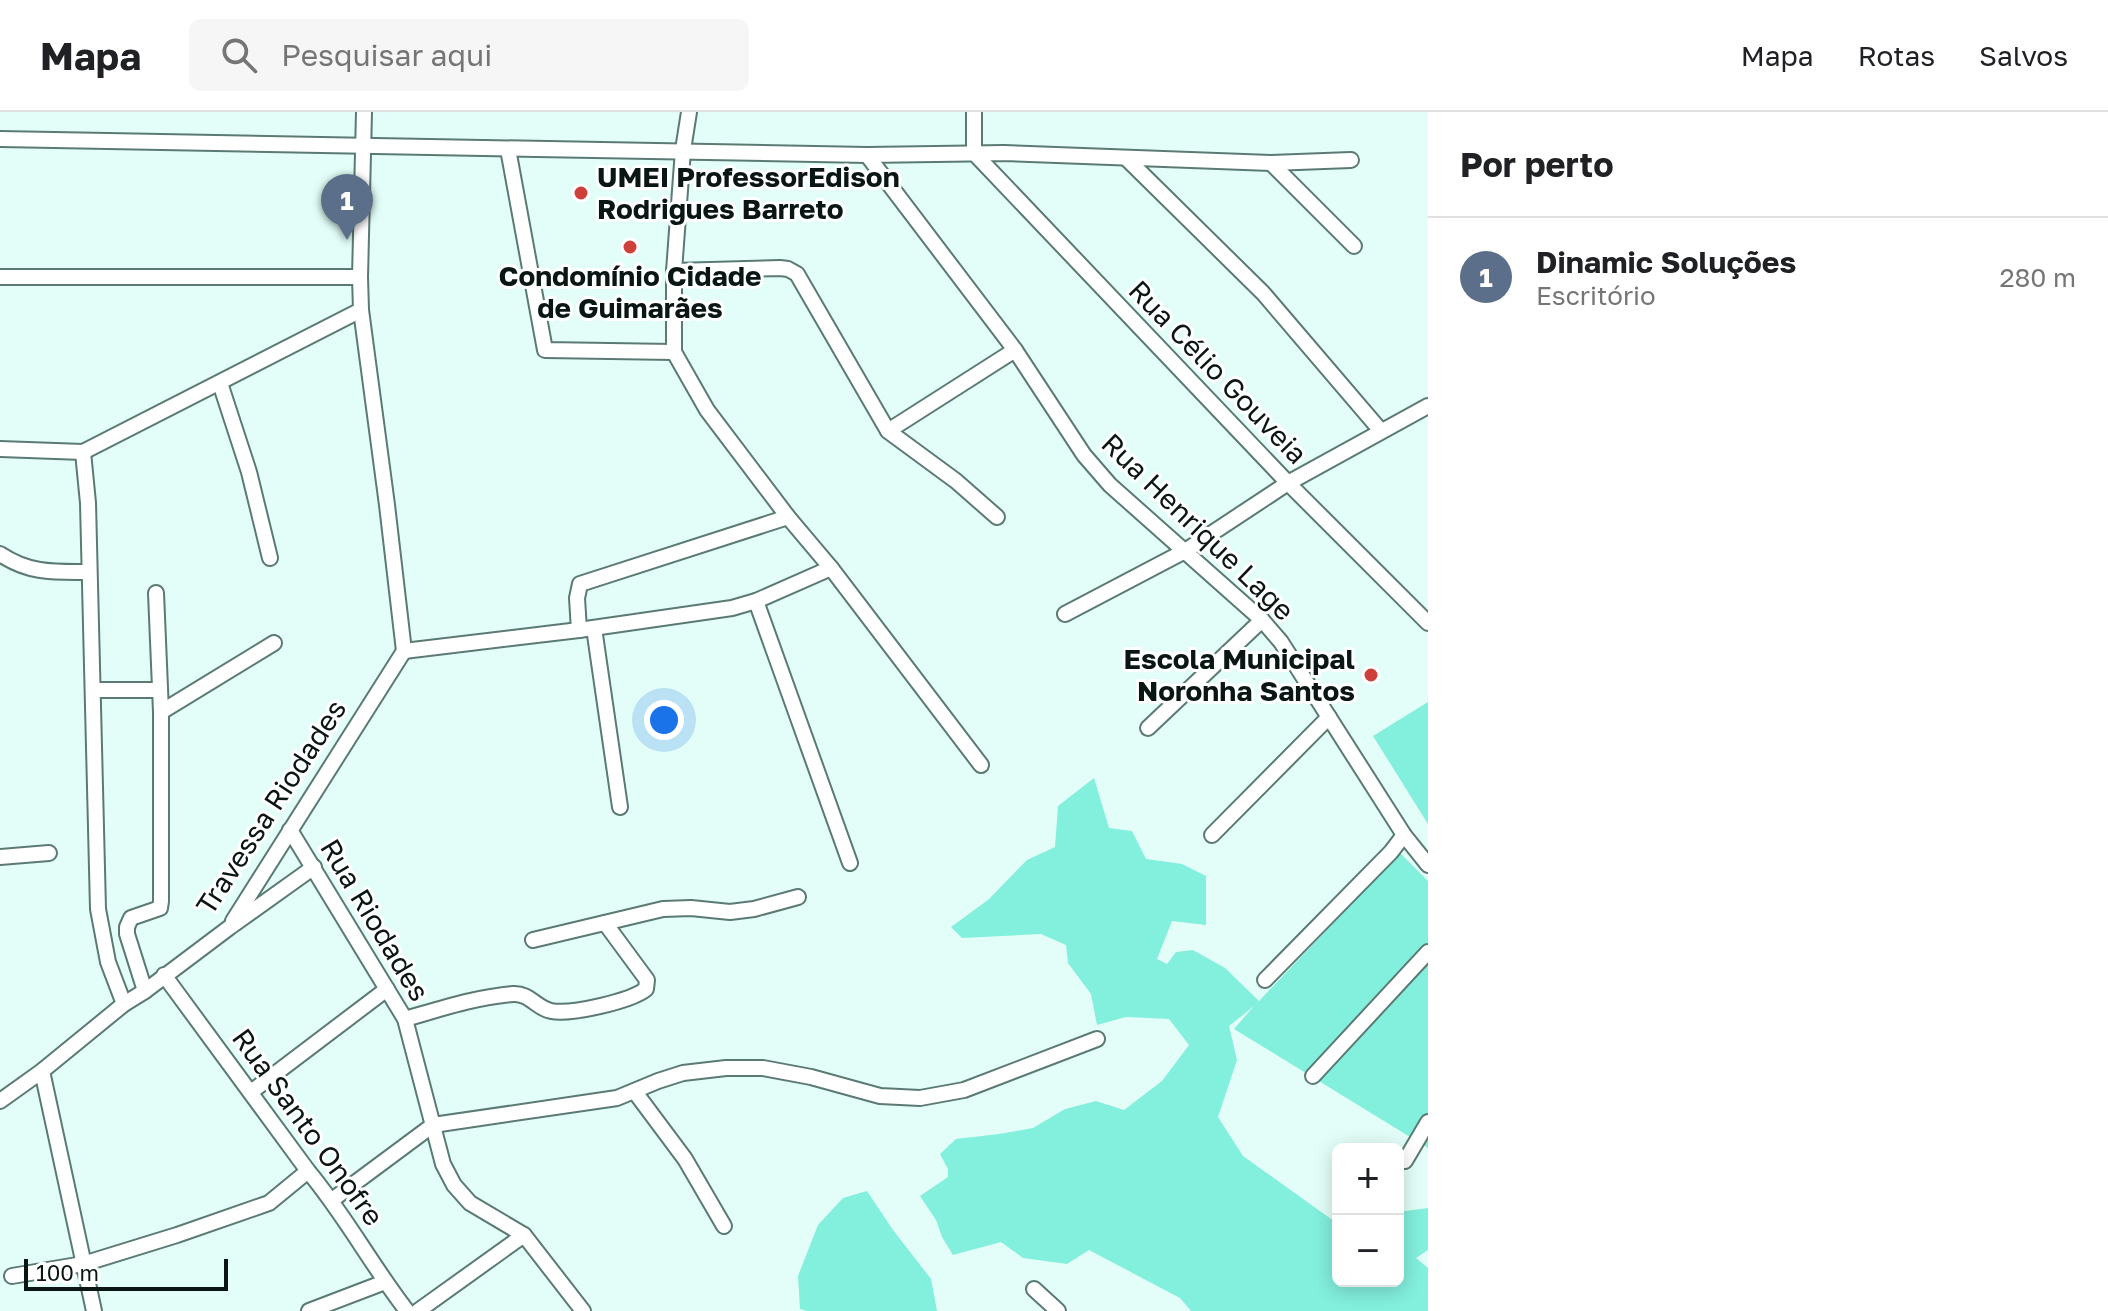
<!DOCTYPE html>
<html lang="pt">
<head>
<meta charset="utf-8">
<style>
  :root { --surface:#fff; --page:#f6f6f6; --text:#202124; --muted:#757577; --line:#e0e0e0; --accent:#b45309 }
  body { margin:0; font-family:"Golos Text",sans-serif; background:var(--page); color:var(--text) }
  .controls { position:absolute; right:24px; bottom:24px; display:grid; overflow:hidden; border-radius:12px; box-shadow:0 4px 20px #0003 }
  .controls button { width:72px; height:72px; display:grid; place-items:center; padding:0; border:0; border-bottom:2px solid var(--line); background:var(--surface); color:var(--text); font:40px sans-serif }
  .scale { position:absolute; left:24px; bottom:20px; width:204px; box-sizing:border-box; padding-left:8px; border:4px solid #0a1614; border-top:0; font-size:22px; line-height:28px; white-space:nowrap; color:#0a1614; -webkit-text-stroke:6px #fff; paint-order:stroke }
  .you { position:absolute; left:664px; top:608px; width:28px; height:28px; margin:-20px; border:6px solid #fff; border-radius:50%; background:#1a73e8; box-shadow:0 0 0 12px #1a73e833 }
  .badge { display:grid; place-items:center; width:52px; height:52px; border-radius:50%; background:var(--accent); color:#fff; font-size:26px; font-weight:700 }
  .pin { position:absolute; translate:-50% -66px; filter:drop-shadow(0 2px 4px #0008) }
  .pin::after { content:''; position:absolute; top:42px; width:28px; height:24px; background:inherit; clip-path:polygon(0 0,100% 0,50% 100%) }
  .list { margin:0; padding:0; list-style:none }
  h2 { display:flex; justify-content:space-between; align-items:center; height:104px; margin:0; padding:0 32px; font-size:34px }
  h2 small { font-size:26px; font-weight:400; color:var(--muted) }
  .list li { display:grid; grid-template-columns:52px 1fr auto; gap:24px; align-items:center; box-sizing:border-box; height:120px; padding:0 32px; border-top:2px solid var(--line) }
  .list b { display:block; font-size:30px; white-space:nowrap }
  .list p { margin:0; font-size:26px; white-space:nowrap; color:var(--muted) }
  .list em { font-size:26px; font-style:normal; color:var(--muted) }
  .icon { flex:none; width:44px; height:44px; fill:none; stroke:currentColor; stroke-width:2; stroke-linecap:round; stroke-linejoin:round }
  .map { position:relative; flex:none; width:1428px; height:1199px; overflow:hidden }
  header { display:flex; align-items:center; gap:48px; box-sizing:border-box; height:112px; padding:0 40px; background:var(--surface); border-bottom:2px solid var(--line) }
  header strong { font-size:38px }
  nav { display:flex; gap:44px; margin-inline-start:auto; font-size:28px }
  .search { width:560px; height:72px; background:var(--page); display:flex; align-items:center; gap:20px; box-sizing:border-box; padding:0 28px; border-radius:12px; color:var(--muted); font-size:30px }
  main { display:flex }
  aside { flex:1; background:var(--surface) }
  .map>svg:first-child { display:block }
  .green { fill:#83efdd }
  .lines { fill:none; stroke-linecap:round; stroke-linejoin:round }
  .minor-casing { stroke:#5b7a74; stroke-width:18 }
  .minor { stroke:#fff; stroke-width:14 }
  .poi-dot { fill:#ce403a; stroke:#fff; stroke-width:3 }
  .labels { text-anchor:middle; stroke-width:6; stroke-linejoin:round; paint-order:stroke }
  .poi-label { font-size:28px; font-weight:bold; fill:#0a1614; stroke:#fff; text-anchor:start }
  .street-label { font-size:28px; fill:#0a1614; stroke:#fff }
</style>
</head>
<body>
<header>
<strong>Mapa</strong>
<div class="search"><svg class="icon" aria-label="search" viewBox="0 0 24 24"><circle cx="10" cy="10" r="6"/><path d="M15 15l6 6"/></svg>Pesquisar aqui</div>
<nav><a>Mapa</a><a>Rotas</a><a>Salvos</a></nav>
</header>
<main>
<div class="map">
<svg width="1428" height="1199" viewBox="0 0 1428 1199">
  <rect width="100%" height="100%" fill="#e3fef8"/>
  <!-- green -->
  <g class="green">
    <path d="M 1428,590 L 1428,712 L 1373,624 Z"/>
    <path d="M 1094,666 L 1109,716 L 1132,719 L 1146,747 L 1182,752 L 1206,764 L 1206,813 L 1172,809 L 1157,847 L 1167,852 L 1176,840 L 1193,838 L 1225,856 L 1259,889 L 1400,741 L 1428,769 L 1428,1036 L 1234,917 L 1254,894 L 1229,914 L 1237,948 L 1218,1005 L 1243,1044 L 1331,1107 L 1338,1107 L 1338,1169 L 1398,1169 L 1398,1100 L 1428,1096 L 1428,1138 L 1416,1146 L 1428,1156 L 1428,1199 L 1191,1199 L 1180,1186 L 1089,1138 L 1067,1152 L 1023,1146 L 1001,1130 L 953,1143 L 942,1125 L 936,1108 L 920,1084 L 948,1065 L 948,1057 L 940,1042 L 956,1027 L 999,1022 L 1033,1016 L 1065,997 L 1096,989 L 1124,998 L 1162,969 L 1189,933 L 1169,907 L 1126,905 L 1097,913 L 1091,882 L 1068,851 L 1066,833 L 1041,822 L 962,826 L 951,815 L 988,788 L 1027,748 L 1055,735 L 1058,694 Z"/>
    <path d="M 867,1079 L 893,1118 L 931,1167 L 937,1199 L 807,1199 L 800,1197 L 798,1164 L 818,1113 L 843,1086 Z"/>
  </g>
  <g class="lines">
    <defs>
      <g id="minor">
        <path d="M 364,0 L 360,165 L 361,198 L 387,393 L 404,539"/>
        <path d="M 689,0 L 683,38 L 674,159 L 674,240 L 707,298 L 788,405 L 831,456 L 981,653"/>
        <path d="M 974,0 L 974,41 L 1288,371 L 1428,511"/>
        <path d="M 0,27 L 867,43 L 1004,41 L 1271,51 L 1351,48"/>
        <path d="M 508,37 L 545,238 L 674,240"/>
        <path d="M 867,43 L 1015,238 L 1084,343 L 1110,373 L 1262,508 L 1281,530 L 1404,723 L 1428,753"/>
        <path d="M 1126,46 L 1263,181 L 1381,319"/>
        <path d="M 1271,51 L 1354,134"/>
        <path d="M 674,159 L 780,156 L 788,157 L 797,162 L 888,319 L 956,369 L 997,405"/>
        <path d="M 0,165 L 360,165"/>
        <path d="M 220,271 L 249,360 L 270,446"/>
        <path d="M 888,319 L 1015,238"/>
        <path d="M 0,337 L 83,340 L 361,198"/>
        <path d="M 83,340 L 88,391 L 98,797 L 108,850 L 124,892"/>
        <path d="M 0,442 C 30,462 55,460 89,460"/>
        <path d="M 756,489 L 850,751"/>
        <path d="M 1065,502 L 1185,439 L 1288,371 L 1428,294"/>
        <path d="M 594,516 L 620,695"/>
        <path d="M 579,518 L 577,486 L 580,472 L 788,405"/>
        <path d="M 404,539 L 579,518 L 732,496 L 756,489 L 831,456"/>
        <path d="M 93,578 L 160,578"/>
        <path d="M 161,600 L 274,531"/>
        <path d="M 1148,616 L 1262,508"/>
        <path d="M 290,718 L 405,907 L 443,1052 L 454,1073 L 470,1091 L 524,1123 L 583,1199"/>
        <path d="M 1212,723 L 1329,605"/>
        <path d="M 0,745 L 49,741"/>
        <path d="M 233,809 L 404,539"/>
        <path d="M 533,828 L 663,797 L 691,796 L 730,800 L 754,797 L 798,785"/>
        <path d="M 164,863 L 308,1059 C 345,1103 372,1154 407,1199"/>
        <path d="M 1265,868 L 1391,740 L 1404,723"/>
        <path d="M 145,879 L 127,822 L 127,815 L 131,806 L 160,796 L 161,789 L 161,600 L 156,481"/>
        <path d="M 405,907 C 440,897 476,885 513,882 C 530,881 536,896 551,899 C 571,903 631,889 646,877 L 647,868 L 605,811"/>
        <path d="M 42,959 L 94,1199"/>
        <path d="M 1313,964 L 1428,840"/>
        <path d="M 251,980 L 387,877"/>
        <path d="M 635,980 L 685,1047 L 724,1114"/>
        <path d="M 0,989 L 42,959 L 124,892 L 145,879 L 230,815 L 314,755"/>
        <path d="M 1405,1049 L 1428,1010"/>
        <path d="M 332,1088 L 433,1013 L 617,986 L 658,969 L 683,961 L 726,956 L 763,956 L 811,965 L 880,984 L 920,986 L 964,978 L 1097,927"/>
        <path d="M 12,1164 L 83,1152 L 177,1123 L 269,1091 L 308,1059"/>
        <path d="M 1034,1177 L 1058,1199"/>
        <path d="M 309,1199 L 385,1170"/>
        <path d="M 418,1199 L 524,1123"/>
      </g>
    </defs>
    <!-- minor casing -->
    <use href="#minor" class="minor-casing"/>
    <!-- minor -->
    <use href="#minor" class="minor"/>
  </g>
  <!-- markers -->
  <g class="poi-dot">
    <circle cx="581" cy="81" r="8"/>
    <circle cx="630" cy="135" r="8"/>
    <circle cx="1371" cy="563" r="8"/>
  </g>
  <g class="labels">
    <!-- poi labels -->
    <g class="poi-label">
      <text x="597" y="75">UMEI ProfessorEdison<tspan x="597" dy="32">Rodrigues Barreto</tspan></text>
      <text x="630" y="174" text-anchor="middle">Condomínio Cidade<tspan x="630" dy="32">de Guimarães</tspan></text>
      <text x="1355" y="557" text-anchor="end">Escola Municipal<tspan x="1355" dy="32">Noronha Santos</tspan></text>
    </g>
    <!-- street labels -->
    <g class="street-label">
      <text transform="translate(1218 260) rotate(46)" y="10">Rua Célio Gouveia</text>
      <text transform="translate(1198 415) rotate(44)" y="10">Rua Henrique Lage</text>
      <text transform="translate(271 695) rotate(-57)" y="10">Travessa Riodades</text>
      <text transform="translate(375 808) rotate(59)" y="10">Rua Riodades</text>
      <text transform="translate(308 1015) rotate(54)" y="10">Rua Santo Onofre</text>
    </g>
  </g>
</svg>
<div class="controls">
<button>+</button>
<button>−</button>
</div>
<div class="scale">100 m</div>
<div class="you"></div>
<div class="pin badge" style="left:347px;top:128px;background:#5c6f8a">1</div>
</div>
<aside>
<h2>Por perto<small></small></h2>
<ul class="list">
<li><span class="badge" style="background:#5c6f8a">1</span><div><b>Dinamic Soluções</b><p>Escritório</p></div><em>280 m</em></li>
</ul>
</aside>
</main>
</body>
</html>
